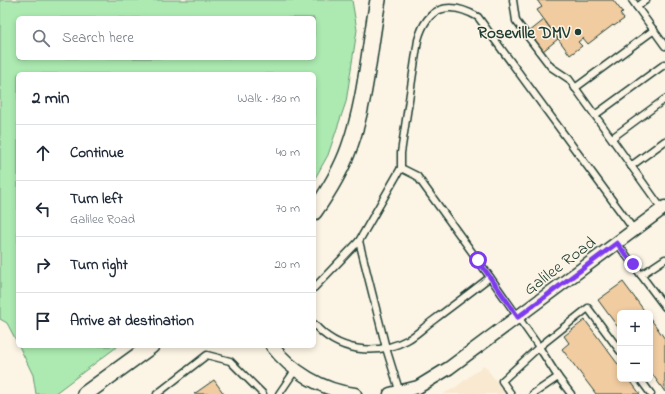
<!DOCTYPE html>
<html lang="en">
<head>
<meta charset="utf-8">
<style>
  :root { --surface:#fff; --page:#f6f6f7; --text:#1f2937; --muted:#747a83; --line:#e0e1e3 }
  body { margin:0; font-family:"Indie Flower",sans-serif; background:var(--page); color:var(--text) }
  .controls { position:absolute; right:12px; bottom:12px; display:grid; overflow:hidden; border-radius:6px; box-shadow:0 2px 6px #0003 }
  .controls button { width:36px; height:36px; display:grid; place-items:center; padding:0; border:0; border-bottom:1px solid var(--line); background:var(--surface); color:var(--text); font:20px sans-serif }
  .stop { position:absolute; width:12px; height:12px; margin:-9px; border:3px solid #7c3aed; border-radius:50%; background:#fff }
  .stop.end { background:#7c3aed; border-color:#fff; box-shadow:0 1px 4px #0008 }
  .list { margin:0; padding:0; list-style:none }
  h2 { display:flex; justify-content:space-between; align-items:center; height:52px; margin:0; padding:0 16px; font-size:17px }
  h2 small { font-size:13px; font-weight:400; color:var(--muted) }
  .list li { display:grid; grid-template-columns:26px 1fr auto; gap:12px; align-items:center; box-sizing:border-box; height:56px; padding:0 16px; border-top:1px solid var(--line) }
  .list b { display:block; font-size:15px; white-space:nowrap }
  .list p { margin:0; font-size:13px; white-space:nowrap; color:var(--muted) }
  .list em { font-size:13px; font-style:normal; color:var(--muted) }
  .icon { flex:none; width:22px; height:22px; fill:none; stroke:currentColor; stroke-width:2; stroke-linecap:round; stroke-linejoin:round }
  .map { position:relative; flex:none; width:665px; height:394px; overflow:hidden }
  .search { position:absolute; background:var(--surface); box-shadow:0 2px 6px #0003; left:16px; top:16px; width:300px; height:44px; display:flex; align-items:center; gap:10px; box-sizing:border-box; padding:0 14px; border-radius:6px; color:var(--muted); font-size:15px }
  .panel { position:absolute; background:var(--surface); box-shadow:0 2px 6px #0003; left:16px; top:72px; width:300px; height:276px; border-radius:6px }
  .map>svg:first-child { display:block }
  .built { fill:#f9e9d1 }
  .green { fill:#aceab1; stroke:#669472; fill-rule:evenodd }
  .building { fill:#f1cca1; stroke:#1f3d34 }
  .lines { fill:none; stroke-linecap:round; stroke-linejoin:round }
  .service-casing { stroke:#1f3d34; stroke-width:9 }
  .minor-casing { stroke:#1f3d34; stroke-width:15 }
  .tertiary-casing { stroke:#1f3d34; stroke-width:18 }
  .service { stroke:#fcf5e5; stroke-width:6 }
  .minor { stroke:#fcf5e5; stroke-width:12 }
  .tertiary { stroke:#fcf5e5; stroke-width:15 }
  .route { stroke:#7c3aed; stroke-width:5 }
  .poi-dot { fill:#1f3d34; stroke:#fcf5e5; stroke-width:1.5 }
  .labels { text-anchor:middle; stroke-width:3; stroke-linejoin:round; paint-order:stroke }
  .poi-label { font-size:17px; font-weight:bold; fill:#1f3d34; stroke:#fcf5e5; text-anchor:end }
  .street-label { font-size:17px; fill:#1f3d34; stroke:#fcf5e5 }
</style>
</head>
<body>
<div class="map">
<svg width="665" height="394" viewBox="0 0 665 394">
  <rect width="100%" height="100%" fill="#fcf5e5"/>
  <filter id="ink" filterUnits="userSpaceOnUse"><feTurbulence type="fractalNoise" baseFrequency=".025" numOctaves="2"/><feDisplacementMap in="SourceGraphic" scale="8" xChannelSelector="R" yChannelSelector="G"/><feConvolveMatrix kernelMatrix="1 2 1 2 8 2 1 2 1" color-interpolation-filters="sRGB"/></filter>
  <g filter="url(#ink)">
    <!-- built -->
    <path class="built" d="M 484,365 L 506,394 L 443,394 L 456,387 Z"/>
    <!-- green -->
    <g class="green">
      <path d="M 0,0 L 352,0 L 357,30 L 346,102 L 328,155 L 314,180 L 314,74 L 18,74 L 18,344 L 7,323 L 0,319 ZM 18,18 L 314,18 L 314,58 L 18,58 Z"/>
      <path d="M 19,346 L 118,346 L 54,394 L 36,394 L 33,375 Z"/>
    </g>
    <!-- building -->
    <g class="building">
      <path d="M 537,0 L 613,0 L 623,13 L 620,14 L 624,19 L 614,26 L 613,25 L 588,44 L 583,38 L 578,42 L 582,46 L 570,55 L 537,10 L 542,7 Z"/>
      <path d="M 544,20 L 558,39 L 543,51 L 529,32 Z"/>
      <path d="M 623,282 L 646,313 L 620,313 L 620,330 L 598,300 Z"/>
      <path d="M 650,318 L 665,339 L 665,392 L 650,371 Z"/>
      <path d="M 585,320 L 620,367 L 620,379 L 629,379 L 640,394 L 596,394 L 562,349 L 569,343 L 564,336 Z"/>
      <path d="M 214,380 L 224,394 L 194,394 Z"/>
    </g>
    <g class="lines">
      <defs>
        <g id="service">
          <path d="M 513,0 L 516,21 L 551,67 L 569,79 L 662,209"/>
          <path d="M 632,0 L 637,7"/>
          <path d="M 646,0 L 637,7 L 665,46"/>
          <path d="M 575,88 L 654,30"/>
          <path d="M 595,115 L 665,64"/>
          <path d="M 612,138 L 665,99"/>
          <path d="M 631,166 L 665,141"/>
          <path d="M 401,168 L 401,153 L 418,40 C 427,7 448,0 478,17 L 634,230"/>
          <path d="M 617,243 L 665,307"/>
          <path d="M 641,275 L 665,259"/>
          <path d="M 314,288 L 359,241"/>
          <path d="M 314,324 C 337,351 375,357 407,340 C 415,336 423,328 431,322 C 451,307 471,292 490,277"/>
          <path d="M 640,379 L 651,394"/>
          <path d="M 400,393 L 386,348 L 359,241 L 401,168 L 417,176 L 490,277 L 539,347 L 558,377 L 571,394"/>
          <path d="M 157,394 L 207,355 L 230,361 L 263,394"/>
          <path d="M 279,394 L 296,369"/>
          <path d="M 511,394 L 502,381 L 539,347 L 588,308 L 620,351"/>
          <path d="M 533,394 L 558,377"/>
        </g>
        <g id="minor">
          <path d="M 272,346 C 291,371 323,391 355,394"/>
          <path d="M 390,394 L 418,387 L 449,368 L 665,207"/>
        </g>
        <g id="tertiary">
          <path d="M 314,212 C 328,192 341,171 349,148 C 366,101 369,49 378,0"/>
          <path d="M 85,394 L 151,346"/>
        </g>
      </defs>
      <!-- service casing -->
      <use href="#service" class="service-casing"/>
      <!-- minor casing -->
      <use href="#minor" class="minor-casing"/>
      <!-- tertiary casing -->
      <use href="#tertiary" class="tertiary-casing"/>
      <!-- service -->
      <use href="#service" class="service"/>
      <!-- minor -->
      <use href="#minor" class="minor"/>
      <!-- tertiary -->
      <use href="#tertiary" class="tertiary"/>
    </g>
  </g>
  <g class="lines" filter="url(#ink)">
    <!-- route -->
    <path class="route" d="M 478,260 L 518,317 L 617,243 L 633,264"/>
  </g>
  <!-- markers -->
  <circle class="poi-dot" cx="578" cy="32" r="4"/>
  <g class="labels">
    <!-- poi labels -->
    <g class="poi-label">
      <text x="570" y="38">Roseville DMV</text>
    </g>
    <!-- street labels -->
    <g class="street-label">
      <text transform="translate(559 265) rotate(-37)" y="6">Galilee Road</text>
    </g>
  </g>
</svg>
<div class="controls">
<button>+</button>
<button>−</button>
</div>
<div class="stop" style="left:478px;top:260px"></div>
<div class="stop end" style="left:633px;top:264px"></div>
<div class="search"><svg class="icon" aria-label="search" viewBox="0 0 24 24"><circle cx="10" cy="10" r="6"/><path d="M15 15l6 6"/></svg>Search here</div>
<section class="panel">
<h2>2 min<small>Walk · 130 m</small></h2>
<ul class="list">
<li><svg class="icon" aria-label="ahead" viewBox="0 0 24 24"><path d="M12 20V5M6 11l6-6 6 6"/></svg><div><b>Continue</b></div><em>40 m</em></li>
<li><svg class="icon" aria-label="left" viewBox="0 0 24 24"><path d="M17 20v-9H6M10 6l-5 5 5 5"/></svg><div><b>Turn left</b><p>Galilee Road</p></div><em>70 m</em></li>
<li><svg class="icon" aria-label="right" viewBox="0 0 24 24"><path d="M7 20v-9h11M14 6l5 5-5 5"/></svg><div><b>Turn right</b></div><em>20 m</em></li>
<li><svg class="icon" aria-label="arrive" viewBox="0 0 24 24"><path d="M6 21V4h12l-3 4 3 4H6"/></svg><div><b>Arrive at destination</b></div></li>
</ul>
</section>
</div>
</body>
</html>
